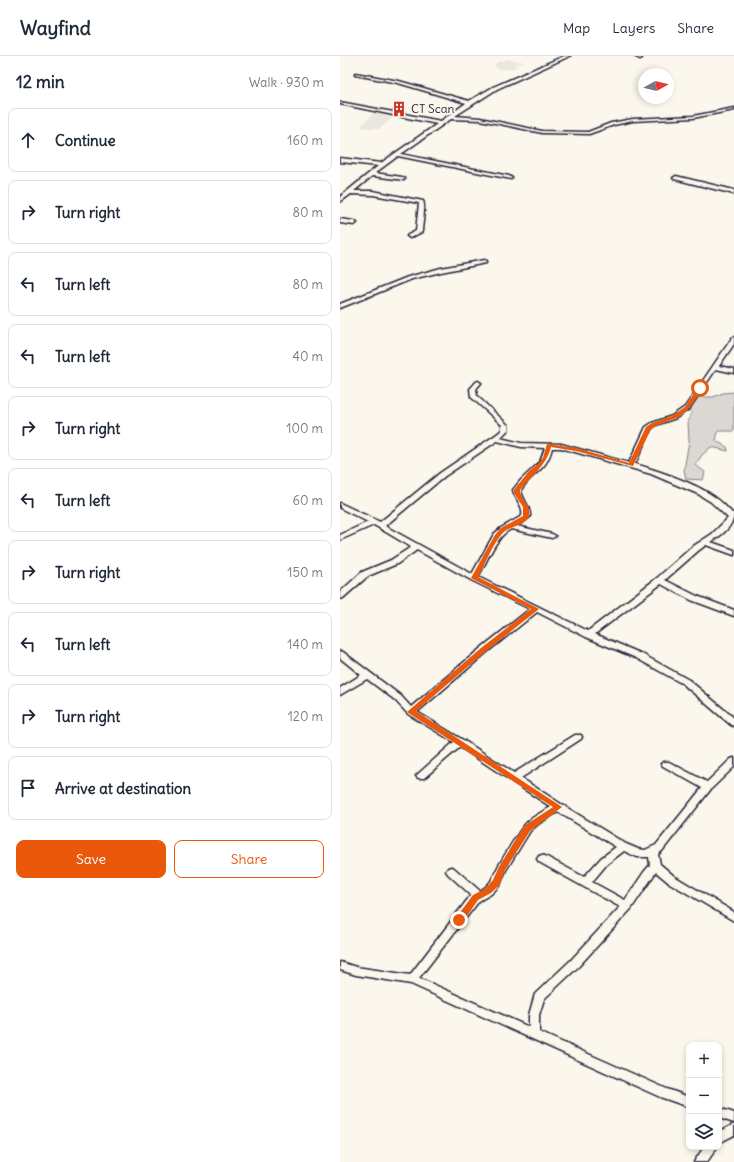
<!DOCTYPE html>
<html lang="en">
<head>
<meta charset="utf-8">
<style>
  :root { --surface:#fff; --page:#f2f2f3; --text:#1f2937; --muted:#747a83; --line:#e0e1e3; --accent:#ea580c }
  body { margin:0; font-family:Delius,sans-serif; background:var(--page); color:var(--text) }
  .controls { position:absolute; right:12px; bottom:12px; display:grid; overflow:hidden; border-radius:8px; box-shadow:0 2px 6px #0003 }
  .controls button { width:36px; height:36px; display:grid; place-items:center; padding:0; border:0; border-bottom:1px solid var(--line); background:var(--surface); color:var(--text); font:20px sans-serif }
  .compass { position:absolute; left:298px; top:12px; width:36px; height:36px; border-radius:50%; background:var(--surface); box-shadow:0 2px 6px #0003; rotate:82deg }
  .stop { position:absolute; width:12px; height:12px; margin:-9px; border:3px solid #ea580c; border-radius:50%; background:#fff }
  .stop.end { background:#ea580c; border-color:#fff; box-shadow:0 1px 4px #0008 }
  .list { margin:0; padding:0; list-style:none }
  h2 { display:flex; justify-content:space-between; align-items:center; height:52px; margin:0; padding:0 16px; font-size:17px }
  h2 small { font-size:13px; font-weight:400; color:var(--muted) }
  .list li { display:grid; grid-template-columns:26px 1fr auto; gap:12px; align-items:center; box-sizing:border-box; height:64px; margin:0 8px 8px; padding:0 8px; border:1px solid var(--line); border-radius:8px }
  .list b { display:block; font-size:15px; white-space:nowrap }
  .list em { font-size:13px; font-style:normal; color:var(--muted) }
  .actions { display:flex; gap:8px; padding:12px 16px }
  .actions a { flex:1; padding:9px 0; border:1px solid var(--accent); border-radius:8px; text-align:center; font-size:14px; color:var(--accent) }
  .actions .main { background:var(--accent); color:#fff }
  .icon { flex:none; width:22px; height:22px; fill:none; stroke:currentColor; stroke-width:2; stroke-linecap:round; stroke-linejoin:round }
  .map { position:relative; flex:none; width:394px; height:1106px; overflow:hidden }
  header { display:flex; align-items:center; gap:24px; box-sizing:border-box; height:56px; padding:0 20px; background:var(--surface); border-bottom:1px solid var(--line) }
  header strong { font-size:19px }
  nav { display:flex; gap:22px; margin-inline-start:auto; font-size:14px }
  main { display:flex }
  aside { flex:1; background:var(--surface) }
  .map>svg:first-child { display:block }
  .built { fill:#ebe7df }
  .green { fill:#dbd8d3; stroke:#7e7d87 }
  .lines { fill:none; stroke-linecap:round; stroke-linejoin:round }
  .minor-casing { stroke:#22223b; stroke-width:3 }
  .minor { fill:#fbf7ec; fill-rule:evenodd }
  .route { fill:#ea580c }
  .labels { text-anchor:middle; stroke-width:4; stroke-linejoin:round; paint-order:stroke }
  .far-poi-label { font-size:12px; fill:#22223b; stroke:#fbf7ec; text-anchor:start }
</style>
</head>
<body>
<header>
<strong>Wayfind</strong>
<nav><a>Map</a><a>Layers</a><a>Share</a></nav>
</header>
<main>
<aside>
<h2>12 min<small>Walk · 930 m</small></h2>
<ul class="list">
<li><svg class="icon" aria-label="ahead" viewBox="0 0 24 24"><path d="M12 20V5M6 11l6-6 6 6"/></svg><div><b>Continue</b></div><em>160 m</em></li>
<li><svg class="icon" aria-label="right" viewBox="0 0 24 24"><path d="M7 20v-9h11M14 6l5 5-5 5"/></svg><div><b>Turn right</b></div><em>80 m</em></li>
<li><svg class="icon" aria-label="left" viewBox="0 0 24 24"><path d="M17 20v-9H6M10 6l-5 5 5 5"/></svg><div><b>Turn left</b></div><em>80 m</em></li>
<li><svg class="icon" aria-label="left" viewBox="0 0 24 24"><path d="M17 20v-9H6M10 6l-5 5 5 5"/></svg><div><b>Turn left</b></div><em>40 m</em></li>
<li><svg class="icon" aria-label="right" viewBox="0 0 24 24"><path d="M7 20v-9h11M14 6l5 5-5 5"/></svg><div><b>Turn right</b></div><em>100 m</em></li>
<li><svg class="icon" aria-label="left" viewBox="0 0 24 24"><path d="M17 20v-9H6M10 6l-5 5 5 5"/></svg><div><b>Turn left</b></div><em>60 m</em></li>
<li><svg class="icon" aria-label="right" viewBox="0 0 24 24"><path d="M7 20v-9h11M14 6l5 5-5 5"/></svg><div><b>Turn right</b></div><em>150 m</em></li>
<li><svg class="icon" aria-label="left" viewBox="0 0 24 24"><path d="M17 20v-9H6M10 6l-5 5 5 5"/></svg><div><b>Turn left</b></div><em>140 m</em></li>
<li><svg class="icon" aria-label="right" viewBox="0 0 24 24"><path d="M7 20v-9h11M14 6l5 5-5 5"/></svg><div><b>Turn right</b></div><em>120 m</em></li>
<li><svg class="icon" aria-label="arrive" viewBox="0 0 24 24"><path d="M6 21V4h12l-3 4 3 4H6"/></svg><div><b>Arrive at destination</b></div></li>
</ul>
<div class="actions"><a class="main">Save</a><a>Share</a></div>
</aside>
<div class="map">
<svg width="394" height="1106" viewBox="0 0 394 1106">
  <rect width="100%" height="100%" fill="#fbf7ec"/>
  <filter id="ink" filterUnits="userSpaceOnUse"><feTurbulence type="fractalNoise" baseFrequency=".025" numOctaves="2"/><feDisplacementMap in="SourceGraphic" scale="8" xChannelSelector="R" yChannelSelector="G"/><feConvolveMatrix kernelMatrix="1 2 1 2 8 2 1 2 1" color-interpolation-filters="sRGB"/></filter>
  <g filter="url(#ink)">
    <!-- built -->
    <g class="built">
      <path d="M 166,3 L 184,6 L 180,8 L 174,8 L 178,10 L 174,12 L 163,14 L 154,12 L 156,11 L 154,8 L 160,5 L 166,6 L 163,4 Z"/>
      <path d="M 36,55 L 56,59 L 40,73 L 20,71 Z"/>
    </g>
    <!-- green -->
    <path class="green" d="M 394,336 L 394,375 L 378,375 L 376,385 L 387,391 L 388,395 L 371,391 L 362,399 L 355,409 L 365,416 L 363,424 L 346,423 L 344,414 L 349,385 L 348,366 L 351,358 L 351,347 L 356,341 L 373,341 L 383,337 Z"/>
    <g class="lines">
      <defs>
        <g id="minor">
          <path d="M 224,0 L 230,0 L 157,33 L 115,60 L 140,62 L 202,75 L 248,76 L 271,67 L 293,63 L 353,60 L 394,52 L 394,54 L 353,62 L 293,65 L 274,69 L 249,78 L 202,77 L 140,64 L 111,63 L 61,98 L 169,120 L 172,122 L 171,123 L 58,100 L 35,117 L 62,121 L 65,123 L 64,124 L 32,120 L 14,135 L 33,135 L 83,145 C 86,151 82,168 82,176 L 70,182 L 67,180 L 68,179 L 76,175 L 79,147 L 33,139 L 11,138 L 0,146 L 0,141 L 38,110 L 0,106 L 0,102 L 41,107 L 97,68 L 0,48 L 0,46 L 101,65 L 126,47 L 58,27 L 15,19 L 15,17 L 59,25 L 129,45 L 153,31 Z"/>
          <path d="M 294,0 L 299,0 L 302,2 L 300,3 Z"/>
          <path d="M 336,120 L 394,134 L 394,138 L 334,123 L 333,122 Z"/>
          <path d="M 0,163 L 14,165 L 17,167 L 14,169 L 0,167 Z"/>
          <path d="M 144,204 L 146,205 L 146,207 L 101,216 L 72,223 L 0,252 L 0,248 L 68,221 L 101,212 Z"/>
          <path d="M 394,281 L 394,288 L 379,310 L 394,313 L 394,317 L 376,313 L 349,353 L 336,362 L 316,369 L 311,373 L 295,408 C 319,415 356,427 376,442 C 382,446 387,452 392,457 L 394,457 C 394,470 382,479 371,486 L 394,494 L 394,499 L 366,489 L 358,495 L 325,524 L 357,540 L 394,554 L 394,560 L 351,544 L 321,528 L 255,578 L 302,598 L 349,624 L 394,662 L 394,670 L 391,669 L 343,628 L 296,602 L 246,581 L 197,556 L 147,596 L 77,656 L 123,684 L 174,717 L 235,679 L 241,679 L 242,681 L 241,683 L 181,722 L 221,748 L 286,788 L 298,793 L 305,794 L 316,789 L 362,732 L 323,710 L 321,708 L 323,706 L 329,706 L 367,726 L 391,703 L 394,702 L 394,711 L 371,733 L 322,795 L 318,798 L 320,808 L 334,820 L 394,856 L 394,865 L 328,826 L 316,816 L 291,853 L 239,910 L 204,943 L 199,959 L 199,976 L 327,1033 L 349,1041 L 349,1051 L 320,1041 L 71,928 L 16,919 L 0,914 L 0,906 L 16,911 L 70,919 L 131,839 L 108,818 L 106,815 L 108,812 L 111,811 L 114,812 L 140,835 C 152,828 152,822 158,811 C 166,797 174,783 183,771 C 189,762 201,757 211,751 L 120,691 L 84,722 L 78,722 L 76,720 L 78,718 L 114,686 L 68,658 L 55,644 L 27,623 L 0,639 L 0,632 L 21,619 L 0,602 L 0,595 L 3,596 L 61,640 L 71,651 L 141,592 L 190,553 L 131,524 L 77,494 L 57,508 L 28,520 L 3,542 L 0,543 L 0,536 L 22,516 L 51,504 L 71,491 L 34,469 L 0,484 L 0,479 L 28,466 L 0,452 L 0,447 L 40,466 L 100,417 L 157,378 L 162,374 L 162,369 L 131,341 L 130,333 L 136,326 L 138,325 L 141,327 L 136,333 L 137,340 L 168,369 L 168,374 L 160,382 L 181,387 L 221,388 L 289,407 L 306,371 L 312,367 L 332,360 L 345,351 L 392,282 ZM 157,385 L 181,391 L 205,392 L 200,406 L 181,424 L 173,434 C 175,444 184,449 182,460 L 161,472 L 154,478 L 132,518 L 45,470 L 105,420 ZM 212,392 L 221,392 L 311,418 L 358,438 L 371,446 L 388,462 L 372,478 L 352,491 L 317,522 L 248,575 L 138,521 C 147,506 155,481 171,473 L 212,482 L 216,480 L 212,478 L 177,470 L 190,461 C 191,450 182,444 181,434 C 192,415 206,417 212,392 ZM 218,756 L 276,791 L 261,802 L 244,821 L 205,800 L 202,799 L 199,800 L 197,803 L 199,806 L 280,851 L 231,904 L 195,938 L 189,959 L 189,971 L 79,922 L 139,845 L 151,838 L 160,829 L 166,814 L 190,775 L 198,768 ZM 284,795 L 297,801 L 309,801 L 310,809 L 304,816 L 285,844 L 252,826 L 267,808 Z"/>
          <path d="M 379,1052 L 394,1057 L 394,1067 L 379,1062 Z"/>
          <path d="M 394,1068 L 394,1079 L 379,1087 L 379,1076 Z"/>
          <path d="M 364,1091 L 377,1091 L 367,1106 L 354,1106 Z"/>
        </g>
      </defs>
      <!-- minor casing -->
      <use href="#minor" class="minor-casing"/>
      <!-- minor -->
      <use href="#minor" class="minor"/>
    </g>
  </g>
  <!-- route -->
  <path class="route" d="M 358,331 L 362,332 C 355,345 349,356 334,363 C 326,366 318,368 311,373 L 293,410 L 236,395 L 211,391 C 206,410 192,419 180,434 C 180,444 192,449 189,460 C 186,469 172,470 165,475 C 154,484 145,509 138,521 L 199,553 L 146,595 L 76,655 L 222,751 L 190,775 L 165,814 L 160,828 L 151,837 L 138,844 L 122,867 L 116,867 L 116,862 L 133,839 L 145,833 L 153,824 L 159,811 L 184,770 L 213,751 L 67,656 L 141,592 L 191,553 L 131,522 L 155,479 L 161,472 L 183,460 L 183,451 L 174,437 L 174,434 L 189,415 L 198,408 L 203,402 L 207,388 L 236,392 L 289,407 L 306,371 L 312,367 L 332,360 L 345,351 Z"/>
  <!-- icons -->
  <defs>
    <symbol id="building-bare" viewBox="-9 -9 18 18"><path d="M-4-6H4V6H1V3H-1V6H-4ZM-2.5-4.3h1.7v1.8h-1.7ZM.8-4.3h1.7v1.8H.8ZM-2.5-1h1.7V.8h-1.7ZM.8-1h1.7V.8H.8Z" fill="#c8321e" stroke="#fbf7ec" stroke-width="2.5" paint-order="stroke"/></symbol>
  </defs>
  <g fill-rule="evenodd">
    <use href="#building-bare" x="48" y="42" width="22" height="22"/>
  </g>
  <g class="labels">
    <!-- far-poi labels -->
    <g class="far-poi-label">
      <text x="71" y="57">CT Scan</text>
    </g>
  </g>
</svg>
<div class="controls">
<button>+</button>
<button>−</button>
<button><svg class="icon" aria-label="layers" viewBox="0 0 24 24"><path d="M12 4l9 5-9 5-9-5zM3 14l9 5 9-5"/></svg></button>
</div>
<svg class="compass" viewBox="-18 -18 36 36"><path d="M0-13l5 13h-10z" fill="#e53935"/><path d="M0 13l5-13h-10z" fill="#747a83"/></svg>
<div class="stop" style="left:360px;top:332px"></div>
<div class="stop end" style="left:119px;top:864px"></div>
</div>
</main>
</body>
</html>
